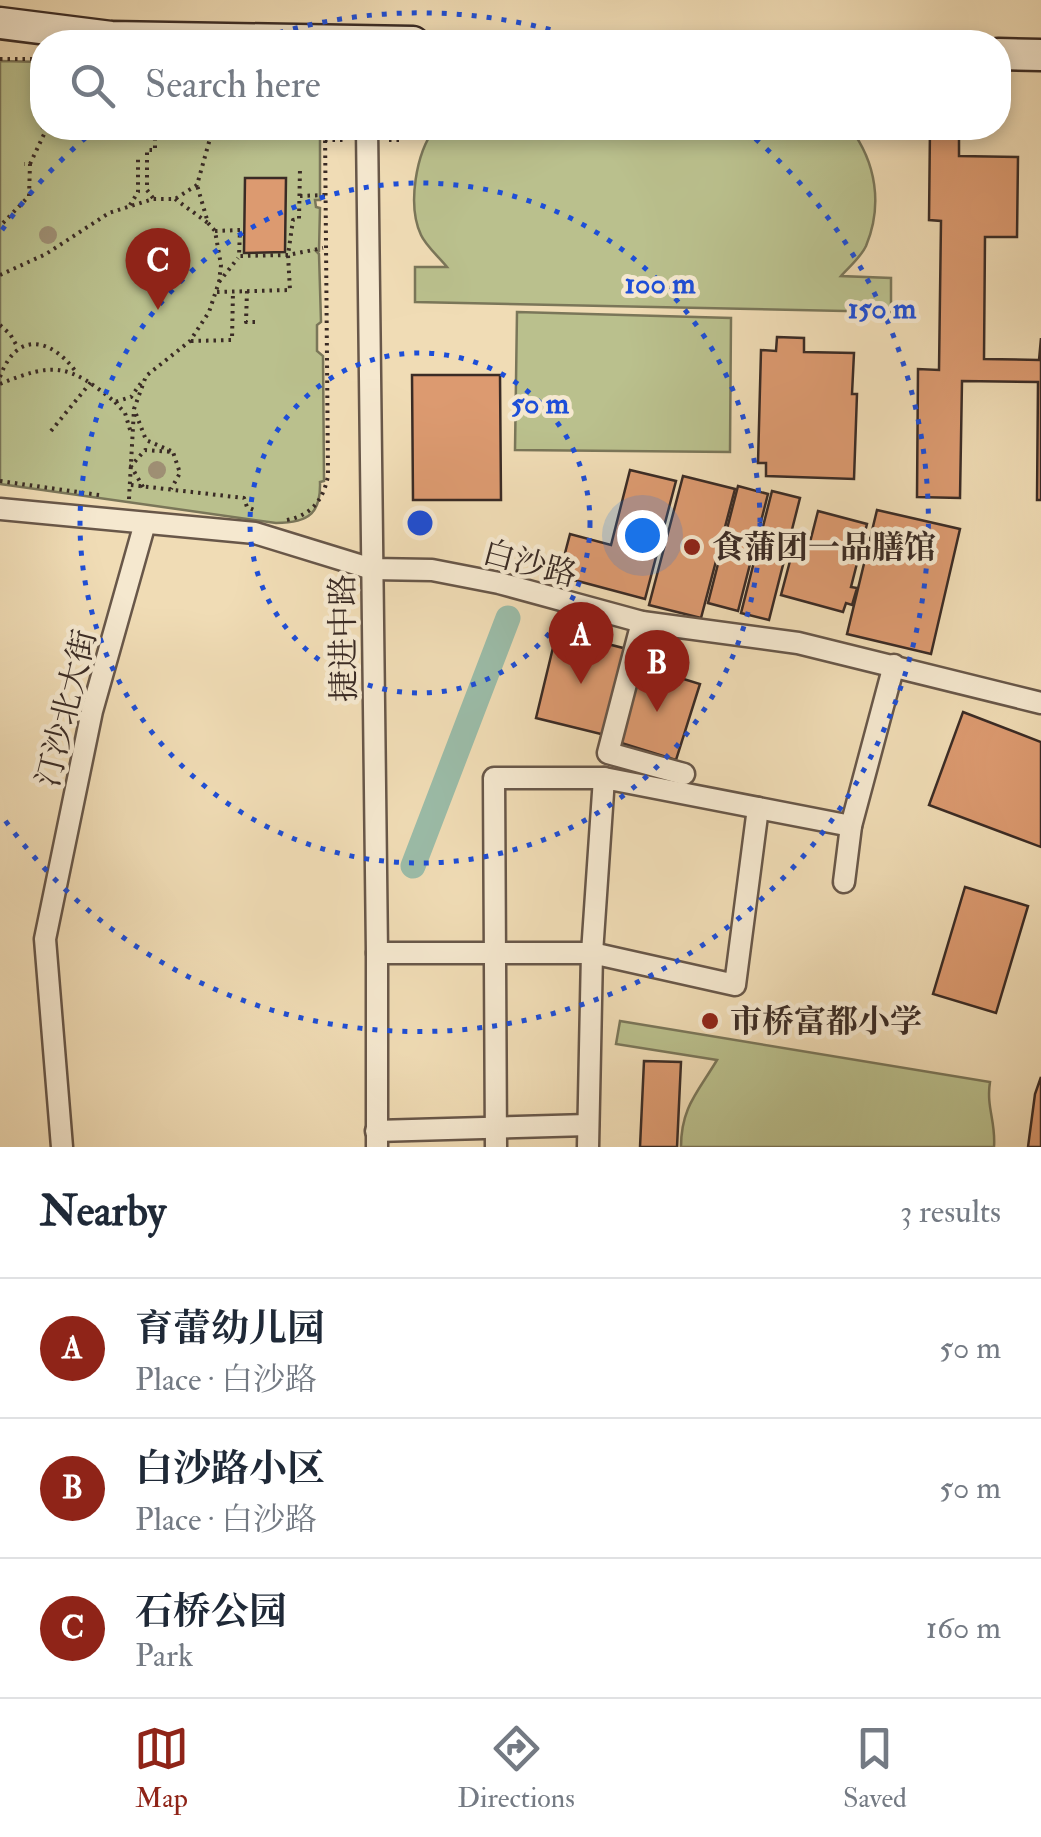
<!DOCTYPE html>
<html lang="en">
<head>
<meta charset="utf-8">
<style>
  :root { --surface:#fff; --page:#f6f6f7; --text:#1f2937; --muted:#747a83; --line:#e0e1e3; --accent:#8f2418 }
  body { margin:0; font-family:"IM FELL Double Pica","Noto Serif SC",serif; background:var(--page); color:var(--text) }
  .you { position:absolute; left:642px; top:535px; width:35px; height:35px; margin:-25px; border:8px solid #fff; border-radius:50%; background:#1a73e8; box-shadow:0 0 0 15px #1a73e833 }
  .badge { display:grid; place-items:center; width:65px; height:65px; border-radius:50%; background:var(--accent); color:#fff; font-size:32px; font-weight:700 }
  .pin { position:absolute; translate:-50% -82px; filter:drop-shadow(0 2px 5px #0008) }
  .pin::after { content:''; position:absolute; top:52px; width:35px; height:30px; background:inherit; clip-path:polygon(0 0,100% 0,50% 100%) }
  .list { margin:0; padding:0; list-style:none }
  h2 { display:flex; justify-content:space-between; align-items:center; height:130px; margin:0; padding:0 40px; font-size:42px }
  h2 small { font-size:32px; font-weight:400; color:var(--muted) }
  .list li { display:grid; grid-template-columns:65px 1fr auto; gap:30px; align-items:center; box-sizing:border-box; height:140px; padding:0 40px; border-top:2px solid var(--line) }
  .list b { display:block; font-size:38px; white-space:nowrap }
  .list p { margin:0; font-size:32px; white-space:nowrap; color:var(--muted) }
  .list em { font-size:32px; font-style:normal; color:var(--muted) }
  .icon { flex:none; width:55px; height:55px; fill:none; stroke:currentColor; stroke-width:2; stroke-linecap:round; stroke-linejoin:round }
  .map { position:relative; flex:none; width:1041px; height:1147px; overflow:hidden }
  .search { position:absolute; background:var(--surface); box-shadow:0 5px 15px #0003; left:30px; right:30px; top:30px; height:110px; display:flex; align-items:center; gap:25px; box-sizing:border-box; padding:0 35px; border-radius:40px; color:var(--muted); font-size:38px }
  .sheet { height:550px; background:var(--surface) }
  nav { display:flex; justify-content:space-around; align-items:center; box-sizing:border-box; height:140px; border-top:2px solid var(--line); background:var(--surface); font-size:28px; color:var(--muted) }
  nav a { display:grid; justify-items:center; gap:5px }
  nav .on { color:var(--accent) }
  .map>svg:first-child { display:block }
  .green { fill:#bac08d; stroke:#7a7659; stroke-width:2.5 }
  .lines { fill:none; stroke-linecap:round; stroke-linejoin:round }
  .canal { stroke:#9bbca8; stroke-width:25 }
  .building { fill:#dc9a70; stroke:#3a2b25; stroke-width:2.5 }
  .minor-casing { stroke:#685749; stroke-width:25 }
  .secondary-casing { stroke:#3a2b25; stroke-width:35 }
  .path { stroke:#3a2b25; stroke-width:4; stroke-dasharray:2.5 5; stroke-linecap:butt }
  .minor { stroke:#f5e8cf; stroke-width:20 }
  .secondary { stroke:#f5e8cf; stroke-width:30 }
  .tree { fill:#9e8f74 }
  .ring { fill:none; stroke:#1d4ed8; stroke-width:5; stroke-dasharray:5 10 }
  .poi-dot { fill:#8f2418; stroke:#f5e8cf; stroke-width:4 }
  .labels { text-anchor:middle; stroke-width:9; stroke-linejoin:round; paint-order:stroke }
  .poi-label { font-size:32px; font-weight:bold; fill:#3a2b25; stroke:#f5e8cf; text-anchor:start }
  .street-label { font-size:32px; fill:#3a2b25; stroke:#f5e8cf }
  .centre { fill:#1d4ed8; stroke:#f5e8cf; stroke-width:5 }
  .ring-label { font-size:30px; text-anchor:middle; font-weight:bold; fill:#1d4ed8; stroke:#f5e8cf; stroke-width:9; stroke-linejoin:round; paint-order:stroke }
</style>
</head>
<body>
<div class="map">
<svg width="1041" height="1147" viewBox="0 0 1041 1147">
  <rect width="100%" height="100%" fill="#f0dcb5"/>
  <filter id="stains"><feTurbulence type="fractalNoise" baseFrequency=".002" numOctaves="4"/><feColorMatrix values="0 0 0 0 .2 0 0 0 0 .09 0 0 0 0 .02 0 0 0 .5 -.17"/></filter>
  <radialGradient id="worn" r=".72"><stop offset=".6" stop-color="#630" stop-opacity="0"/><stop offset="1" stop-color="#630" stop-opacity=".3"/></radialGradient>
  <!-- green -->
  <g class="green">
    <path d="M 0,61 L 42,62 L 42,128 L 320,128 L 320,200 L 315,200 L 316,207 L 320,208 L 319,251 L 316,251 L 319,254 L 321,322 L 317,325 L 317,351 L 323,356 L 324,481 L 320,482 C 321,511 311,523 276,523 L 0,484 Z"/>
    <path d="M 435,128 L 850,128 C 876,162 883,205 866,246 C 861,257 849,267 841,276 L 891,278 L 891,312 L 415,302 L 415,267 L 447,267 C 439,257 426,246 421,235 C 407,205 416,153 435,128 Z"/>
    <path d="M 517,312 L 731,318 L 730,452 L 515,450 Z"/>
    <path d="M 620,1021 L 990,1082 C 986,1107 996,1122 994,1147 L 681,1147 C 681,1107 698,1092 717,1060 L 616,1044 Z"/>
  </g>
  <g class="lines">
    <!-- canal -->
    <path class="canal" d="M 413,866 L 508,618"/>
  </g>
  <!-- building -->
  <g class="building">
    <path d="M 930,128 L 959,128 L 959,156 L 1018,157 L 1017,237 L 985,237 L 984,359 L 1039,360 L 1041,338 L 1041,500 L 1037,500 L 1038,382 L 962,381 L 960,498 L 917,497 L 918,369 L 939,370 L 941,221 L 929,220 Z"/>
    <path d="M 245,178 L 286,178 L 285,252 L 244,253 Z"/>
    <path d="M 777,337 L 804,338 L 804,352 L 854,353 L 852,394 L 857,394 L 854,479 L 766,476 L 766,463 L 758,463 L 761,350 L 776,351 Z"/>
    <path d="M 412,375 L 500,375 L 501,500 L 413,500 Z"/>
    <path d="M 630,470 L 676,481 L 645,599 L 559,576 L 570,534 L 611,545 Z"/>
    <path d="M 683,476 L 735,489 L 701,618 L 649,605 Z"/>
    <path d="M 738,486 L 768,494 L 738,611 L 708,603 Z"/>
    <path d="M 772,491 L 800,498 L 769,620 L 741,613 Z"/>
    <path d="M 877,510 L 960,529 L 931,654 L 847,634 Z"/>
    <path d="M 818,511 L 867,524 L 851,587 L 857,588 L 852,605 L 846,603 L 843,612 L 781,595 L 794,546 L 808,550 Z"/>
    <path d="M 557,631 L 627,649 L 605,735 L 536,718 Z"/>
    <path d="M 638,665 L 700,684 L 676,760 L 615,741 Z"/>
    <path d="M 963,712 L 1041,742 L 1041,847 L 929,805 Z"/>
    <path d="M 965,887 L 1028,906 L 996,1013 L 933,994 Z"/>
    <path d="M 644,1061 L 681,1062 L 677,1147 L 640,1147 Z"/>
    <path d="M 1041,1077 L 1041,1147 L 1028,1147 L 1035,1094 Z"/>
  </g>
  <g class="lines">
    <defs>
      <g id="minor">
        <path d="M 367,128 L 377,953 L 377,1147"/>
        <path d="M 0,509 L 255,533 L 372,569 L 432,570 L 499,583 L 642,622 L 798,643 L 1041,703"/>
        <path d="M 642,622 L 608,753 L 684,774"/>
        <path d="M 844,882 L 851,826"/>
        <path d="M 377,953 L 592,953 L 604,778 L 851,826 L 894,665"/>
        <path d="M 376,1131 L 588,1125"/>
        <path d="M 62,1147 L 45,939 L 92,711 L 145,523"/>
        <path d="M 496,1147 L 494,778 L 604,778"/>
        <path d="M 588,1147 L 592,953 L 735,985 L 758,808"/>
      </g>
      <g id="secondary">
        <path d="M 0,23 L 111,37 L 413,42"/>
        <path d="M 998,54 L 1041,55"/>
      </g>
    </defs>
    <!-- minor casing -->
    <use href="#minor" class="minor-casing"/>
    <!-- secondary casing -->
    <use href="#secondary" class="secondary-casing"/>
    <!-- path -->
    <g class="path">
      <path d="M 0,59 L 42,59"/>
      <path d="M 325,140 L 345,140"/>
      <path d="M 389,140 L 400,140"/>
      <path d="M 30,164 L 46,130 L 77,128"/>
      <path d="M 300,196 L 325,195"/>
      <path d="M 153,198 L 147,190 L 147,150 L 155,150 L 155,128"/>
      <path d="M 175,199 L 208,223"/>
      <path d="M 130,205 L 138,192 L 138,157"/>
      <path d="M 3,223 L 29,196 L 30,164 L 24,164"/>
      <path d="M 215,231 L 240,230 L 239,256 L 288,255 L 323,248"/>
      <path d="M 0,275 L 46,254 L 109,213 L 153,199 L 175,199 L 197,185 L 213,128"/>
      <path d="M 219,282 L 238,258"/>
      <path d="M 247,291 L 246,322 L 257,322"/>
      <path d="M 217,292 L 290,290 L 288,255 L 293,220 L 299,219 L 300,169"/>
      <path d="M 0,325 L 10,334 L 18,348"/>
      <path d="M 191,341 L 232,340 L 233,291"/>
      <path d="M 0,377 C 17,330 51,338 76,372"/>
      <path d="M 0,384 C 55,361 70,365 115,402 L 131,397 L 143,380"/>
      <path d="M 115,402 L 125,413 L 131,433"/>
      <path d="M 136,414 L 146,440 L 171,451"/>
      <path d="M 51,431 L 91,382"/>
      <path d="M 0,481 L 99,495"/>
      <path d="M 131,485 L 244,498 L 247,507 L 254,510"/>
      <path d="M 143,487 L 131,466 L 145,450 L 173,452 L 180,473 L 171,489"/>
      <path d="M 129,499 L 134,409 L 146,376 L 190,341 L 209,312 L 219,282 L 221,265 L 215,231 L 208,223 L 197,185"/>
      <path d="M 287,520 C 311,515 323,501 328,476 L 325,128"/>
    </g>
    <!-- minor -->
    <use href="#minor" class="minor"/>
    <!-- secondary -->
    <use href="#secondary" class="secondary"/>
  </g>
  <!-- trees -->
  <g class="tree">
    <circle cx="48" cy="235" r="9"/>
    <circle cx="157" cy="470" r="9"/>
  </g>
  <!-- distance rings -->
  <g class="ring">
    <circle cx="420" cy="523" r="170"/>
    <circle cx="420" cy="523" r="340"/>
    <path d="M2 230A510 510 0 0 1 96 129M250 42A510 510 0 0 1 590 42M744 129A510 510 0 1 1 2 816"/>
  </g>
  <!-- markers -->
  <g class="poi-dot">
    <circle cx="692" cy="547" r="10"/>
    <circle cx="710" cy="1021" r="10"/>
  </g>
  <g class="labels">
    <!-- poi labels -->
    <g class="poi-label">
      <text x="712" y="558">食蒲团一品膳馆</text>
      <text x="730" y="1032">市桥富都小学</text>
    </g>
    <!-- street labels -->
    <g class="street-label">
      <text transform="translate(530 563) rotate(15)" y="11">白沙路</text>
      <text transform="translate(343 638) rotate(-91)" y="11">捷进中路</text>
      <text transform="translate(66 708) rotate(-76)" y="11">汀沙北大街</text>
    </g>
  </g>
  <circle cx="420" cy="523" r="15" class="centre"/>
  <g class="ring-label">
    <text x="660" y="293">100 m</text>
    <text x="882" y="318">150 m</text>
    <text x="540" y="413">50 m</text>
  </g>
  <rect width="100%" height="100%" filter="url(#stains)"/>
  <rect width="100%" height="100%" fill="url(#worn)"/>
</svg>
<div class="you"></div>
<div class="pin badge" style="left:581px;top:684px">A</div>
<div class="pin badge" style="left:657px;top:712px">B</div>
<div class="pin badge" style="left:158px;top:310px">C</div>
<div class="search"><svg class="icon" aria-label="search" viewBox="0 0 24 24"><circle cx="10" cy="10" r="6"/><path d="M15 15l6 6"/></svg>Search here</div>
</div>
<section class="sheet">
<h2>Nearby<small>3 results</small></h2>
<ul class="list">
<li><span class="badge">A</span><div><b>育蕾幼儿园</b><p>Place · 白沙路</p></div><em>50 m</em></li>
<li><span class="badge">B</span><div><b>白沙路小区</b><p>Place · 白沙路</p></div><em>50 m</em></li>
<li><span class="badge">C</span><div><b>石桥公园</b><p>Park</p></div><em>160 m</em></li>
</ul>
</section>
<nav>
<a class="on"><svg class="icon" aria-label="map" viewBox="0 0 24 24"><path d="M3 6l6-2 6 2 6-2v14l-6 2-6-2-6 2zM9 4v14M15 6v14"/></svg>Map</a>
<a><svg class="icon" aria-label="directions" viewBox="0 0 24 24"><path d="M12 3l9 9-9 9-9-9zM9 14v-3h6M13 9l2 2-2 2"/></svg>Directions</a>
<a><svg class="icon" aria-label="saved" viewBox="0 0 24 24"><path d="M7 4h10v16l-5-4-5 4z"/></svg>Saved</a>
</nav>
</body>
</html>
